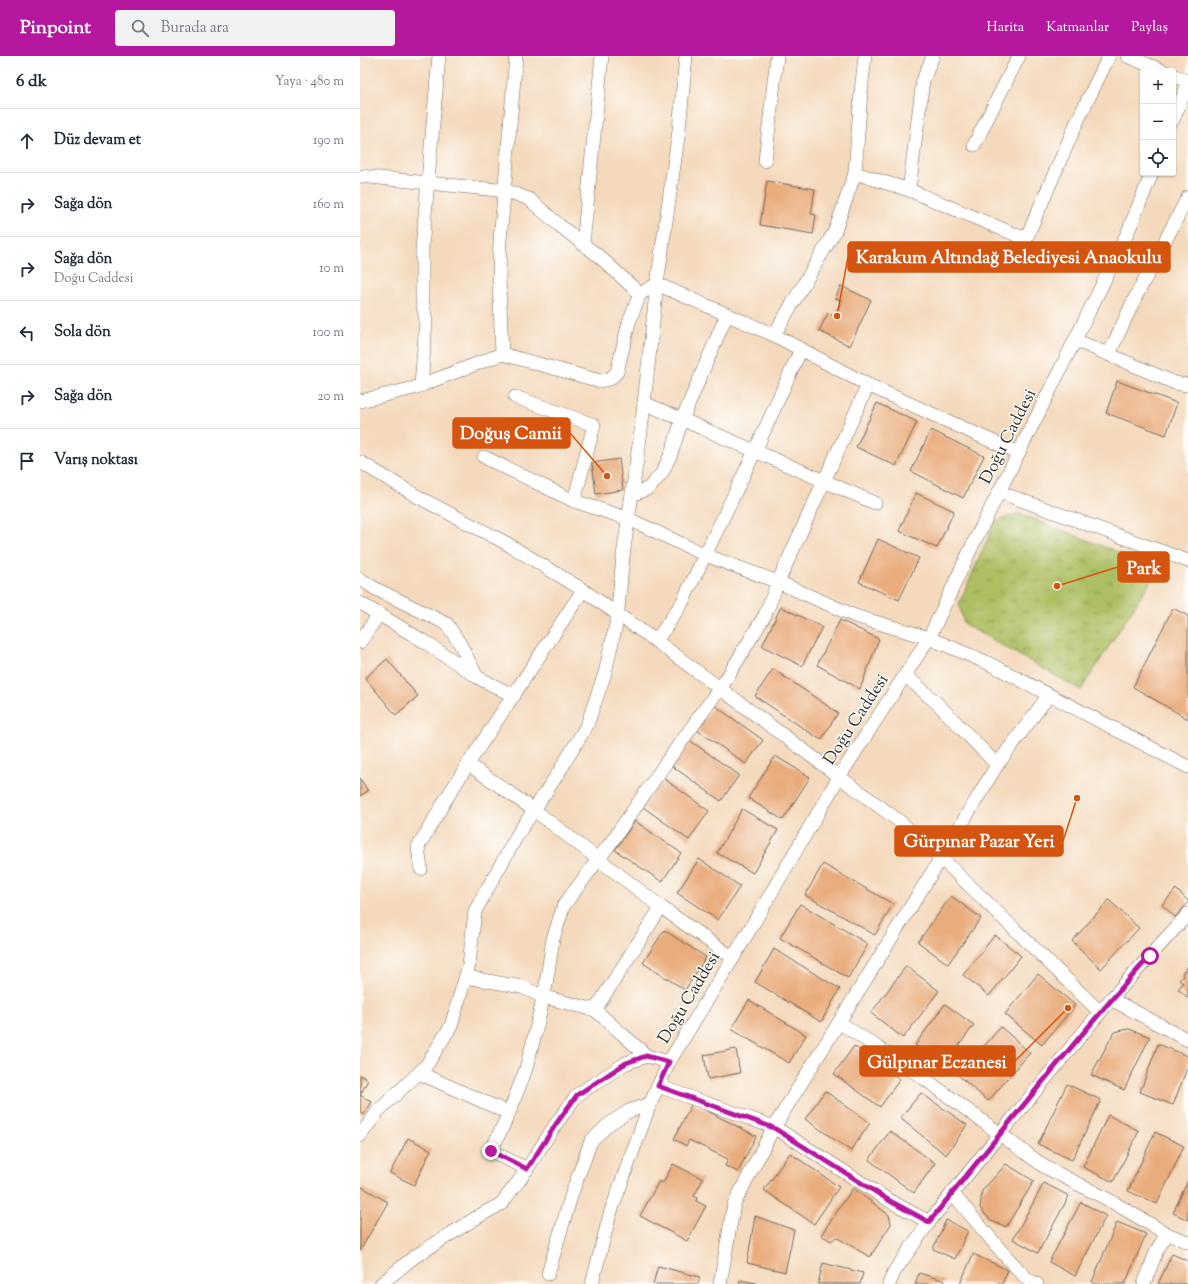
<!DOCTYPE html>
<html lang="tr">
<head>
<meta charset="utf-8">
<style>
  :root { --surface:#fff; --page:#f2f2f3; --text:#1f2937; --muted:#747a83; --line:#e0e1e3; --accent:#b5179e }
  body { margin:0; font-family:"Sorts Mill Goudy",serif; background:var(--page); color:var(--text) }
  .controls { position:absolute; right:12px; top:12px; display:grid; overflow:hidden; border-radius:4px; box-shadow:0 1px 3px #0004 }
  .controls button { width:36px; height:36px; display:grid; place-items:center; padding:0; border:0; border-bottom:1px solid var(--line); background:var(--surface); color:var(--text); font:20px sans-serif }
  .stop { position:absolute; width:12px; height:12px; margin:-9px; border:3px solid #b5179e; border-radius:50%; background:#fff }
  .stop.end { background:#b5179e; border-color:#fff; box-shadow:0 1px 4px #0008 }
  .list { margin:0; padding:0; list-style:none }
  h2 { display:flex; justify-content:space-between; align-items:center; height:52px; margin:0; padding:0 16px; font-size:17px }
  h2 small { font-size:13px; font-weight:400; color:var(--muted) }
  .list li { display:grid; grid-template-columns:26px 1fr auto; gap:12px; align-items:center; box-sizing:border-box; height:64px; padding:0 16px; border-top:1px solid var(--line) }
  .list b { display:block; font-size:15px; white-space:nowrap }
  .list p { margin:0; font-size:13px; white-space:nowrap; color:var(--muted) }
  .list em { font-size:13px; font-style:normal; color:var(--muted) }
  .icon { flex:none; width:22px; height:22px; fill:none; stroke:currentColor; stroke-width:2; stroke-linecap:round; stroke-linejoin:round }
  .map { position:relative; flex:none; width:828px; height:1228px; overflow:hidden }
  header { display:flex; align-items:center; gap:24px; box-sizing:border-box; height:56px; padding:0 20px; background:var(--accent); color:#fff }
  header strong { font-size:19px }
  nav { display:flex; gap:22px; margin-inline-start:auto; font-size:14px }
  .search { width:280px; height:36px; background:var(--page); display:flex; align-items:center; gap:10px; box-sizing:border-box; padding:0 14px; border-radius:4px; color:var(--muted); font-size:15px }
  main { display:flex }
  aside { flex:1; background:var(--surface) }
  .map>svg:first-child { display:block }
  .grass { fill:url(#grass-tufts); stroke:#6c7547 }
  .building { fill:#e9ac7b }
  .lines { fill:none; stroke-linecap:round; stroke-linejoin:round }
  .minor-casing { stroke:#71685e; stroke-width:14 }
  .minor { stroke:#fff; stroke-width:13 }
  .route { stroke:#b5179e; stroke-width:5 }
  .labels { text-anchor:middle; stroke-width:3; stroke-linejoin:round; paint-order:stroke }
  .street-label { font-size:17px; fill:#2b2b2b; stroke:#fdfcf7 }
  .leader { fill:none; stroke:#d5540f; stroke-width:1.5 }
  .callout-dot { fill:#d5540f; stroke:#fdfcf7; stroke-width:1.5 }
  .callout { fill:#d5540f; stroke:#d5540f; stroke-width:1.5 }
  .callout-label { font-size:18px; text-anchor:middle; font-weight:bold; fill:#fff }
</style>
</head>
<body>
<header>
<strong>Pinpoint</strong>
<div class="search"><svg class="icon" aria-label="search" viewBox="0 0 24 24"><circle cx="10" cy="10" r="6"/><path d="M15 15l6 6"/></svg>Burada ara</div>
<nav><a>Harita</a><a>Katmanlar</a><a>Paylaş</a></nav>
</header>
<main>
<aside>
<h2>6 dk<small>Yaya · 480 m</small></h2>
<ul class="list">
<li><svg class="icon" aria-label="ahead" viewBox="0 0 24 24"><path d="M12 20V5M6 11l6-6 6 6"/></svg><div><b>Düz devam et</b></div><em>190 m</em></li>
<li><svg class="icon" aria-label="right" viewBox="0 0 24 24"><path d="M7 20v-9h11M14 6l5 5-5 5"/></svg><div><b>Sağa dön</b></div><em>160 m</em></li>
<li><svg class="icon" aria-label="right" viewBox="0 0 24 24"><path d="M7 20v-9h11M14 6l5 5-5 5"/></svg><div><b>Sağa dön</b><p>Doğu Caddesi</p></div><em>10 m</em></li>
<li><svg class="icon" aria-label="left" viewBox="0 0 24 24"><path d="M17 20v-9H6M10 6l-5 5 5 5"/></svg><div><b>Sola dön</b></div><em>100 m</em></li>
<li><svg class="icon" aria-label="right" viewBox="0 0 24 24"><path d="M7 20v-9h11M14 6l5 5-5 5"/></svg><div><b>Sağa dön</b></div><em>20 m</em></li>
<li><svg class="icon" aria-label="arrive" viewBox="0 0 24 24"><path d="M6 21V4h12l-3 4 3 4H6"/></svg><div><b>Varış noktası</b></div></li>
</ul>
</aside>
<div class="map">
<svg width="828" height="1228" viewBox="0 0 828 1228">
  <defs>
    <pattern id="grass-tufts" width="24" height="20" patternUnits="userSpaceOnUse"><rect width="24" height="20" fill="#aebf63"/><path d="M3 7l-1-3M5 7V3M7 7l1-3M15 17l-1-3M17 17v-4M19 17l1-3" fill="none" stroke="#8e9b52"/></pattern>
  </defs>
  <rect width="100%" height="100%" fill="#fdfcf7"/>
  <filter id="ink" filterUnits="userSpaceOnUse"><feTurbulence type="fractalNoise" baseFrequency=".025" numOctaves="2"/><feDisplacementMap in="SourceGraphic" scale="8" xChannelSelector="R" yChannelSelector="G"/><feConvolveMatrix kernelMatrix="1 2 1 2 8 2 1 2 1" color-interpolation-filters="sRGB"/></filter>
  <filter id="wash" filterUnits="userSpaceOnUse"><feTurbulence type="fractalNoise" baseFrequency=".012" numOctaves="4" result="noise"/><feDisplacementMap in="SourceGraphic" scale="16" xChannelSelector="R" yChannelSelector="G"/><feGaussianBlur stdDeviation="0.9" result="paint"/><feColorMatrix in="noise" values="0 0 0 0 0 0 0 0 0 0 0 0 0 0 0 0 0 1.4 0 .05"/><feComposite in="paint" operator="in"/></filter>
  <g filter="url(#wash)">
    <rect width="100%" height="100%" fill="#f4d9bc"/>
    <!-- grass -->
    <path class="grass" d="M 658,457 L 799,512 L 721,634 L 604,568 L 599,548 L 635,466 Z"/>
    <g id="blocks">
      <!-- building -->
      <g class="building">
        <path d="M 407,125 L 455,133 L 451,158 L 456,159 L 453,178 L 400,169 Z"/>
        <path d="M 481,230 L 511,244 L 490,290 L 459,275 L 468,257 L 474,260 L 482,245 L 475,242 Z"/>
        <path d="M 757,325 L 817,347 L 806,379 L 746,357 Z"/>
        <path d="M 517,347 L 557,366 L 536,410 L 496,391 Z"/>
        <path d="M 571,374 L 624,400 L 603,442 L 551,415 Z"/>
        <path d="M 259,403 L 263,434 L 236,438 L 232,407 Z"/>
        <path d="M 556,437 L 594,455 L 577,492 L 539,475 Z"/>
        <path d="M 518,483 L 559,502 L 539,544 L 499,526 Z"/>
        <path d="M 421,551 L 462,571 L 442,610 L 402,590 Z"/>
        <path d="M 813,552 L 828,560 L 828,663 L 773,631 Z"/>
        <path d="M 480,564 L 519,583 L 500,633 L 457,609 Z"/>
        <path d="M 27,603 L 58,640 L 36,659 L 5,622 Z"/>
        <path d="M 413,613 L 478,657 L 461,684 L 395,640 Z"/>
        <path d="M 354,649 L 403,684 L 386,708 L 337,674 Z"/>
        <path d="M 329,684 L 379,719 L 361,745 L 312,710 Z"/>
        <path d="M 415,700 L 450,721 L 423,764 L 388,742 Z"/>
        <path d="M 0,722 L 8,735 L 0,740 Z"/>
        <path d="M 303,722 L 349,755 L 329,784 L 283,751 Z"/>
        <path d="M 382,753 L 418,774 L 393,817 L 357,797 Z"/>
        <path d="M 275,765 L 321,797 L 302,826 L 255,794 Z"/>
        <path d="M 339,803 L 380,830 L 358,864 L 317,837 Z"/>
        <path d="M 463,808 L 533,848 L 515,879 L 445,839 Z"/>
        <path d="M 816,833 L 828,845 L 828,847 L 815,861 L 802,849 Z"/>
        <path d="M 591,840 L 621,862 L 588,908 L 558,886 Z"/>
        <path d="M 749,844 L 779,872 L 741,913 L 712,885 Z"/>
        <path d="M 440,848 L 508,888 L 488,922 L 420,882 Z"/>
        <path d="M 304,874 L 346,901 L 325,934 L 283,907 Z"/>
        <path d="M 635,879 L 661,900 L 629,940 L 603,919 Z"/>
        <path d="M 414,893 L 480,933 L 461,966 L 395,926 Z"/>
        <path d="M 546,910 L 579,935 L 543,982 L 511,957 Z"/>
        <path d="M 828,910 L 828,942 L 818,933 L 823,927 L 819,924 L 823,920 L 822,918 Z"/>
        <path d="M 678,918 L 715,949 L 682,989 L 645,958 Z"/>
        <path d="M 389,944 L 446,979 L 429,1007 L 371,973 Z"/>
        <path d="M 585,948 L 614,969 L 584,1010 L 555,989 Z"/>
        <path d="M 641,971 L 670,997 L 628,1045 L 598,1019 Z"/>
        <path d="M 769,973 L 790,981 L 764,1034 L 731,1019 L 754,976 Z"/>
        <path d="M 798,988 L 828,1000 L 828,1010 L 813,1049 L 780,1036 Z"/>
        <path d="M 494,990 L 540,1023 L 520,1051 L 474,1018 Z"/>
        <path d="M 376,993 L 380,1017 L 348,1023 L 344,999 Z"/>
        <path d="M 0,1019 L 8,1024 L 0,1039 L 12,1046 L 4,1059 L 0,1056 Z"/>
        <path d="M 707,1028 L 741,1044 L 712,1104 L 678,1088 Z"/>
        <path d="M 465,1035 L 510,1067 L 491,1095 L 445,1063 Z"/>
        <path d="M 561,1037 L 607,1069 L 586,1099 L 540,1062 Z"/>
        <path d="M 332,1047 L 396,1080 L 378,1116 L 365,1110 L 368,1103 L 329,1084 L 326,1090 L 314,1083 Z"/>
        <path d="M 748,1059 L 779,1075 L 753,1126 L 723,1111 Z"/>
        <path d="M 530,1075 L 575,1107 L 554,1137 L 509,1104 Z"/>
        <path d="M 795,1076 L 824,1090 L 797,1148 L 768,1135 Z"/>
        <path d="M 48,1082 L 71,1094 L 54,1129 L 30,1117 Z"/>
        <path d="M 430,1097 L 479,1131 L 454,1168 L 404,1134 Z"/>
        <path d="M 313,1108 L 343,1123 L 334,1140 L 337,1142 L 336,1145 L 346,1150 L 327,1185 L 280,1160 L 299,1125 L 303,1127 Z"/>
        <path d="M 646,1108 L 674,1125 L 646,1171 L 631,1165 L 620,1152 L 622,1135 Z"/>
        <path d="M 828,1124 L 828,1164 L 813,1157 Z"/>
        <path d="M 684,1127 L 709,1140 L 678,1197 L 653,1183 Z"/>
        <path d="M 2,1131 L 28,1146 L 0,1195 L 0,1135 Z"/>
        <path d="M 493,1132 L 529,1159 L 531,1168 L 510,1201 L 476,1181 L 471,1185 L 461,1179 Z"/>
        <path d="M 721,1146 L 746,1160 L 715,1220 L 689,1206 Z"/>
        <path d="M 395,1160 L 434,1174 L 425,1216 L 387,1207 Z"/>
        <path d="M 586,1164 L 608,1175 L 595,1203 L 573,1193 Z"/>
        <path d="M 757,1166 L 786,1178 L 765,1228 L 736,1228 L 732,1226 Z"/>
        <path d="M 613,1198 L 648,1214 L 642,1228 L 600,1228 Z"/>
        <path d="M 812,1198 L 828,1205 L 828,1228 L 798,1228 Z"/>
        <path d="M 463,1207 L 503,1217 L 500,1228 L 458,1228 Z"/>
        <path d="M 298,1210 L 340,1221 L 338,1228 L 293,1228 Z"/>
        <path d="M 559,1217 L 585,1225 L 584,1228 L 555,1228 Z"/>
        <path d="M 380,1224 L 396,1227 L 396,1228 L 379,1228 Z"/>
      </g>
    </g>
  </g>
  <g filter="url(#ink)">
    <use href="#blocks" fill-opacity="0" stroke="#71685e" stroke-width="1"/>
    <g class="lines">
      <defs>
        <g id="minor">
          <path d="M 573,0 L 563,24 L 549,134 L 666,183 L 717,66 L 749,0"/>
          <path d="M 767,0 L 803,15"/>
          <path d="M 813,19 L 828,26"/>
          <path d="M 813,64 L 828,28"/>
          <path d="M 614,89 L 659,0"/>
          <path d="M 405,105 L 417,0"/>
          <path d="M 495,117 L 501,36 L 505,0"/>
          <path d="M 0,120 L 147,135 L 169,143 L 199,169 L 241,202 L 280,238"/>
          <path d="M 223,188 L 242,0"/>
          <path d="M 297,228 L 414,279 L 508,329 L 658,397"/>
          <path d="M 414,279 L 475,175 L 495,117 L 549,134"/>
          <path d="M 715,284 L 815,327 L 828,329"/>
          <path d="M 142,298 L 139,223 L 140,185 L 156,0"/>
          <path d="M 749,298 L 774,244 L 828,141"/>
          <path d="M 61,330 L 66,265 L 62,243 L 62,193 L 79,0"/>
          <path d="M 155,341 L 234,369 L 214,445 L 269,463 L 345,499 L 418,526 L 495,560 L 569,582 L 628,607 L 828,711"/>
          <path d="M 0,345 L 54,332 L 142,298 L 240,325 L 250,323 L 257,316 L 269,266 L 280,238 L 297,228"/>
          <path d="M 284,347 L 515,447"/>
          <path d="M 124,401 L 214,445"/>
          <path d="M 0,406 L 60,442 L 146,487 L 223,534"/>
          <path d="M 639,436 L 828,505"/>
          <path d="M 272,439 L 289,432 L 302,417 L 311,398 L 322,364 L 367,258"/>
          <path d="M 0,523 L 16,533 L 87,568 L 100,588 L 117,621 L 154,640"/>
          <path d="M 0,547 L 65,586 L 116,620"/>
          <path d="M 296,585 L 322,547 L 395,395 L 441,293"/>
          <path d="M 0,586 L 19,558"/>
          <path d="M 545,619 L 578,648 L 637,709"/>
          <path d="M 108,708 L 223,534 L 296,585 L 539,765 L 581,802 L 740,956"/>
          <path d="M 61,813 L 58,791 L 86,743 L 108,708 L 174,754 L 301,851 L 373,902"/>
          <path d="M 106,921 L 162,931 L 184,941 L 235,954 L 301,851"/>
          <path d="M 751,943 L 828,984"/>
          <path d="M 235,954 L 287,1000"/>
          <path d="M 479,966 L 565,1023 L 685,1111 L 749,1144 L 807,1178 L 828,1186"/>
          <path d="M 59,1017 L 149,1057 L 131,1095 L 167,1113"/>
          <path d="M 298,1030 L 414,1071 L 530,1145 L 569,1166"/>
          <path d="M 149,1057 L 166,1013 L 175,978 L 186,929 L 193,883 L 204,849 L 252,785 L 303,711 L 365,625 L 405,559 L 418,526 L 508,329"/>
          <path d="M 0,1080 L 18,1055 L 66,1010 L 91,970 L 109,909 L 115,855 L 158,778 L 199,716 L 227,669 L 245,617 L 257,564 L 263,500 L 281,375 L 297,228 L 319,74 L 326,0"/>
          <path d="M 592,1137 L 642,1196 L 668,1224 L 677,1228"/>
          <path d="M 188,1218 L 212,1137 L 231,1085 L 249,1068 L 269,1055 L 290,1048"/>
          <path d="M 21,1228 L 54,1201 L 119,1160 L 141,1148 L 161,1122 L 196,1068 L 217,1039 L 266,1007 L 287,1000 L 309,1006"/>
          <path d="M 232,1228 L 250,1158 L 290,1048 L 309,1006 L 373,902 L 479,721 L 569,582 L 615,484 L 715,284 L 767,178 L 792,117"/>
          <path d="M 360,1228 L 374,1148 L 414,1071 L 581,802 L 637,709 L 689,639"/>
          <path d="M 529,1228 L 534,1216 L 569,1166 L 644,1073 L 751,943 L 828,858"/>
          <path d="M 784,1228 L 797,1194 L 807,1178"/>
        </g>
      </defs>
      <!-- minor casing -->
      <use href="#minor" class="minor-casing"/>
      <!-- minor -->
      <use href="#minor" class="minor"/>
    </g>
  </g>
  <g class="lines" filter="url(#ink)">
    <!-- route -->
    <path class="route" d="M 131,1095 L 167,1113 L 196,1068 L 217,1039 L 266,1007 L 286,1000 L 309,1006 L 298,1030 L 414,1072 L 530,1145 L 569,1166 C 641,1077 713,986 790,900"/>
  </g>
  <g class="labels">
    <!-- street labels -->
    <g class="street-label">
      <text transform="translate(647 380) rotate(-63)" y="6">Doğu Caddesi</text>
      <text transform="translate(495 663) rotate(-57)" y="6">Doğu Caddesi</text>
      <text transform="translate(328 941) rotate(-59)" y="6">Doğu Caddesi</text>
    </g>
  </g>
  <!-- callouts -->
  <path class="leader" d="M477 260L488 201M247 420L210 377M697 530L758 511M717 742L703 785M708 952L655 1005"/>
  <g class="callout-dot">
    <circle cx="477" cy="260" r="4"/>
    <circle cx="247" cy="420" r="4"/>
    <circle cx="697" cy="530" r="4"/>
    <circle cx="717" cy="742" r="4"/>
    <circle cx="708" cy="952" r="4"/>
  </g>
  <g class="callout">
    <rect x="488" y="186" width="322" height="30" rx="4"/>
    <rect x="93" y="362" width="117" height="30" rx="4"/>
    <rect x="758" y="496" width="51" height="30" rx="4"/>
    <rect x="535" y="770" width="168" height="30" rx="4"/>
    <rect x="500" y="990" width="155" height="30" rx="4"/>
  </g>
  <g class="callout-label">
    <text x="649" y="207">Karakum Altındağ Belediyesi Anaokulu</text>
    <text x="151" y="383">Doğuş Camii</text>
    <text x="784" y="518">Park</text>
    <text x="619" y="791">Gürpınar Pazar Yeri</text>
    <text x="577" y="1012">Gülpınar Eczanesi</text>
  </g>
</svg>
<div class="controls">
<button>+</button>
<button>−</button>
<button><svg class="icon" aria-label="locate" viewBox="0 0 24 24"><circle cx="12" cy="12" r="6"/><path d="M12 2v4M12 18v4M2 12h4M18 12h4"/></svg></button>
</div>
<div class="stop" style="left:790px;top:900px"></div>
<div class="stop end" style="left:131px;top:1095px"></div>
</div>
</main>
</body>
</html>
